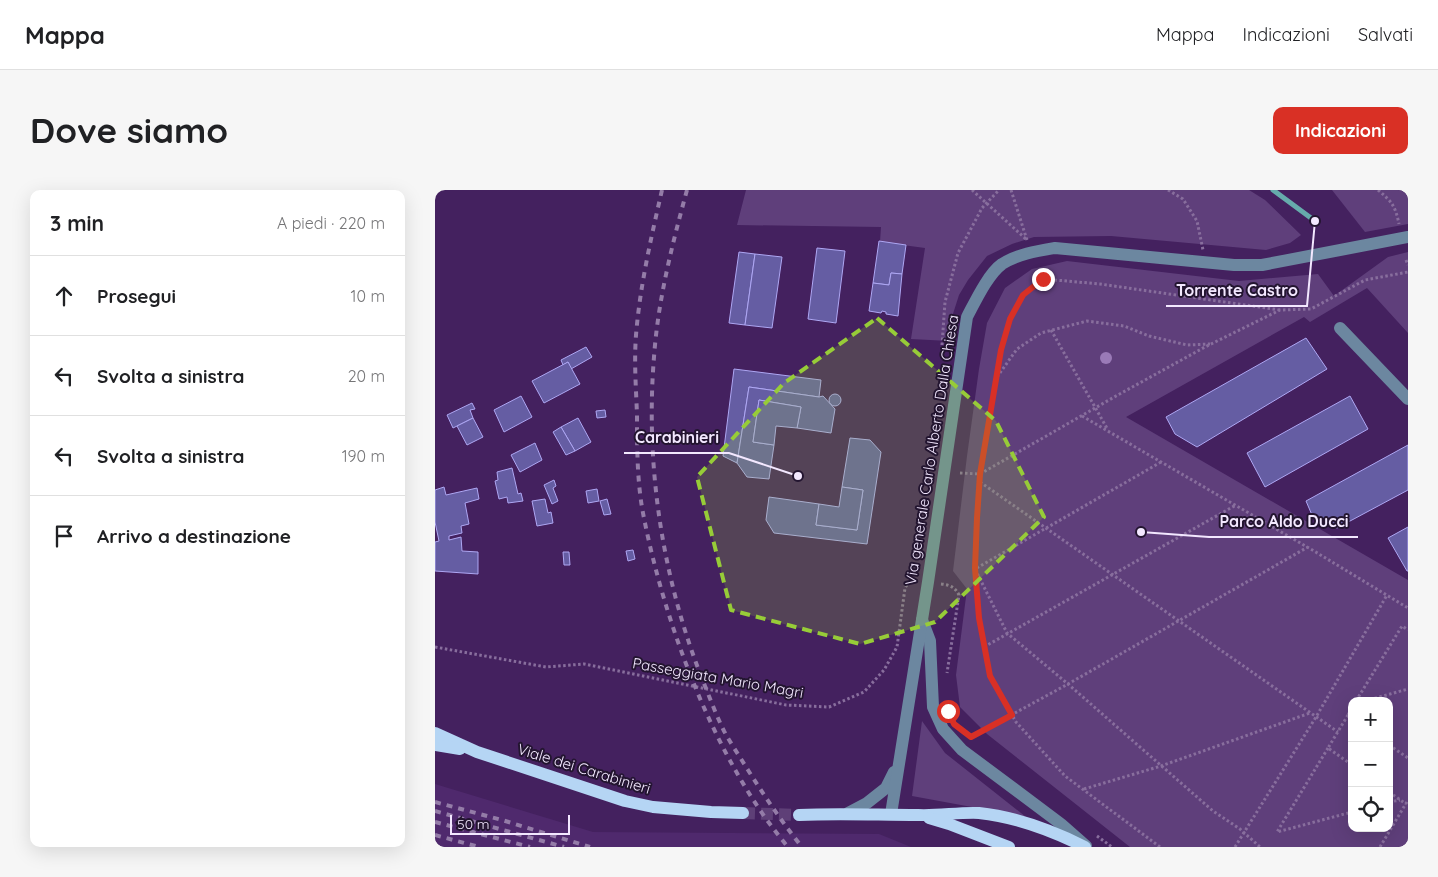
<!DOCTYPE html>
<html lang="it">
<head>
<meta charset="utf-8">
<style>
  :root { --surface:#fff; --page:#f6f6f6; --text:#202124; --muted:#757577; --line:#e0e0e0; --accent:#d93025 }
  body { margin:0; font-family:Quicksand,sans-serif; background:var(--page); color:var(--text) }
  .controls { position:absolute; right:15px; bottom:15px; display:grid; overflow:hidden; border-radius:10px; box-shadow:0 5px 20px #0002 }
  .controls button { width:45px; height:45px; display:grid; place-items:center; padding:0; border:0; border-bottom:1px solid var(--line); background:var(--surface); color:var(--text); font:25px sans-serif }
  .scale { position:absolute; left:15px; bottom:12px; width:120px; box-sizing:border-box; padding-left:5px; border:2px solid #f3e8ff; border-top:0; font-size:14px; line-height:18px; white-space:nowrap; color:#f3e8ff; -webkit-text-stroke:4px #231530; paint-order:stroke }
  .stop { position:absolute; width:15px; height:15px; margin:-11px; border:4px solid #d93025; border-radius:50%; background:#fff }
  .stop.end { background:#d93025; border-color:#fff; box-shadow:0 1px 5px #0008 }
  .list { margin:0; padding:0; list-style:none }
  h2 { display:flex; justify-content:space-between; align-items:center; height:65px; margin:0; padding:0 20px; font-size:21px }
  h2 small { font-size:16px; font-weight:400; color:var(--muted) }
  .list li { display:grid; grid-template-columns:32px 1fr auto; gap:15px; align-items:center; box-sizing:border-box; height:80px; padding:0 20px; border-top:1px solid var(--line) }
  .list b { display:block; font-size:19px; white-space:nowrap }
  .list em { font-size:16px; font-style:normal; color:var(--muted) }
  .icon { flex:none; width:28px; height:28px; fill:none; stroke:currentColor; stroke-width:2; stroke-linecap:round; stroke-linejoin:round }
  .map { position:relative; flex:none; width:973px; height:657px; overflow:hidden; border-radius:10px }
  header { display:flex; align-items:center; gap:30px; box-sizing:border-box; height:70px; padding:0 25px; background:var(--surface); border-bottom:1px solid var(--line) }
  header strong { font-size:24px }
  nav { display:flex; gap:28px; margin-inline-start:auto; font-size:18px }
  .intro { display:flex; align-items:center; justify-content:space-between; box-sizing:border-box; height:120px; padding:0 30px }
  h1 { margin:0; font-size:35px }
  .button { padding:12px 22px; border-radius:10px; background:var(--accent); color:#fff; font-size:18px; font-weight:700 }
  main { display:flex; gap:30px; padding:0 30px }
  aside { flex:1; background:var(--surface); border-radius:10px; box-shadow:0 5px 20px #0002 }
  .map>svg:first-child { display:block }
  .built { fill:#4f296d }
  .green { fill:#5f3f7b; fill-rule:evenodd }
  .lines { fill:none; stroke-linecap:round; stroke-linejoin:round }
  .stream { stroke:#66abac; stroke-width:5 }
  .building { fill:#655da3; stroke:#aea7f3 }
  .major-tunnel { stroke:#5e3f77; stroke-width:12; stroke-dasharray:12 6; stroke-linecap:butt }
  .path { stroke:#886e9d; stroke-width:3; stroke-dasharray:2.5 2.5; stroke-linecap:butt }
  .minor { stroke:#6c87a0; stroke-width:12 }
  .major { stroke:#b5d5f4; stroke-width:12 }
  .rail { stroke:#947ca8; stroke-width:4; stroke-dasharray:6 6; stroke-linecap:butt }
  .tree { fill:#9a7ab7 }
  .route { stroke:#d93025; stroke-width:6 }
  .marked { fill:#97cc38; fill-opacity:0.2; stroke:#97cc38; stroke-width:4; stroke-dasharray:10 6; stroke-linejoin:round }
  .labels { text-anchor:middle; stroke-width:4; stroke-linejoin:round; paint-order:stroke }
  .street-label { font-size:15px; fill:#f3e8ff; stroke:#231530 }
  .leader { fill:none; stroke:#f3e8ff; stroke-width:2 }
  .callout-dot { fill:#f3e8ff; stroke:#231530; stroke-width:2 }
  .callout-label { font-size:16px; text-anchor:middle; font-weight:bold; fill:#f3e8ff; stroke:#231530; stroke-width:4; stroke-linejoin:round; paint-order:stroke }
</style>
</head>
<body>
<header>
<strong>Mappa</strong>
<nav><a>Mappa</a><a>Indicazioni</a><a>Salvati</a></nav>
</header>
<div class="intro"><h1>Dove siamo</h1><a class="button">Indicazioni</a></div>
<main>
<aside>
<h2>3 min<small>A piedi · 220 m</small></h2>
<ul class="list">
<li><svg class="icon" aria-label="ahead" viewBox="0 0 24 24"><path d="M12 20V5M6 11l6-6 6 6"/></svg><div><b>Prosegui</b></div><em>10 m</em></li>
<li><svg class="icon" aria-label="left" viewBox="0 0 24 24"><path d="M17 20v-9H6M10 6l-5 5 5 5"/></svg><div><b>Svolta a sinistra</b></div><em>20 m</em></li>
<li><svg class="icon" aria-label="left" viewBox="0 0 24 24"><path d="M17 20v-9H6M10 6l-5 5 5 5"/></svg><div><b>Svolta a sinistra</b></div><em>190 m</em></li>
<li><svg class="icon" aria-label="arrive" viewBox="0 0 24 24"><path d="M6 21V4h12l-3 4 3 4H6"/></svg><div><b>Arrivo a destinazione</b></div></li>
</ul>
</aside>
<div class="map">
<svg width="973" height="657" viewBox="0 0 973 657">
  <rect width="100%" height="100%" fill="#44215f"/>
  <!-- built -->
  <path class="built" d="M 0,594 L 158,642 L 444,644 L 476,657 L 0,657 Z"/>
  <!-- green -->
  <g class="green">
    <path d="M 311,0 L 814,0 L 830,10 L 866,45 L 855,53 L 831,60 L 676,46 L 599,47 L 577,54 L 552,66 L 533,90 L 524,105 L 517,127 L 514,151 L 476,149 L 490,58 L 445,52 L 446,37 L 302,35 Z"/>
    <path d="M 897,0 L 973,0 L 973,34 L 930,42 Z"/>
    <path d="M 973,62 L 973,143 L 932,98 L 875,132 L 869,127 L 691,227 L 973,390 L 973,657 L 695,657 L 552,544 L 525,517 L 521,485 L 532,399 L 518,381 L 532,266 L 544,179 L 552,133 L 570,98 L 597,79 L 632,71 L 804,91 L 883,84 L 899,106 L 953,67 ZM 917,511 L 954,511 L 954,638 L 917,638 Z"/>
    <path d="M 487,531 L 510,563 L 591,627 L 477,606 Z"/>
  </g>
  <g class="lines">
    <!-- stream -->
    <path class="stream" d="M 838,0 L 880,31"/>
  </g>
  <!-- building -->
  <g class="building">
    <path d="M 444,51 L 471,55 L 467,84 L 456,83 L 454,95 L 438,93 Z"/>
    <path d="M 382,58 L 410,61 L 401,133 L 373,129 Z"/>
    <path d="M 304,62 L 320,64 L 310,135 L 294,133 Z"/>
    <path d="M 320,64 L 347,67 L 337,138 L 310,135 Z"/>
    <path d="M 456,83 L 467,84 L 463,126 L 451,124 L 451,122 L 447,121 L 446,123 L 434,121 L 438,93 L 454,95 Z"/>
    <path d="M 871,148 L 892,179 L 762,257 L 740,244 L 731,227 Z"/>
    <path d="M 151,157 L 157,167 L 136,179 L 133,172 L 128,175 L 126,170 Z"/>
    <path d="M 133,172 L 145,194 L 109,213 L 97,191 Z"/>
    <path d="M 299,179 L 386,190 L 384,207 L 314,197 L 302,273 L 288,266 Z"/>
    <path d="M 314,197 L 384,207 L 388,206 L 400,219 L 396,243 L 362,238 L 366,217 L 324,210 L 318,252 L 339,255 L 334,289 L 312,287 L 302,273 Z"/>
    <circle cx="400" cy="210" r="6"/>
    <path d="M 86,206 L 97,227 L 69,242 L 59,220 Z"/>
    <path d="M 915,206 L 933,239 L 830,297 L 812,263 Z"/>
    <path d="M 324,210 L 366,217 L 362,238 L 341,236 L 339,255 L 318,252 Z"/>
    <path d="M 37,213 L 40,219 L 35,220 L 38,228 L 18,238 L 12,225 Z"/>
    <path d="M 170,220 L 171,227 L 162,228 L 161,221 Z"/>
    <path d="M 38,228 L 48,247 L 32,255 L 22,236 Z"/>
    <path d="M 143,228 L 156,252 L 140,261 L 126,237 Z"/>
    <path d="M 126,237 L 140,261 L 131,265 L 118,242 Z"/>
    <path d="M 415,248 L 435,250 L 446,262 L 432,354 L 339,343 L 331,330 L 334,307 L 384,314 L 381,335 L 422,340 L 428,300 L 407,297 Z"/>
    <path d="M 100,253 L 107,270 L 85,282 L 76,265 Z"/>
    <path d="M 973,255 L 973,300 L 902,338 L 877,325 L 871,311 Z"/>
    <path d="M 77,278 L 83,304 L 86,303 L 88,311 L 73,313 L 72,307 L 64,309 L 60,291 L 63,290 L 62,282 Z"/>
    <path d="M 119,290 L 121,296 L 118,298 L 123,311 L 117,314 L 109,295 Z"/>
    <path d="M 9,297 L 11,305 L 42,298 L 44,309 L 30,313 L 34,334 L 26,336 L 27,343 L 14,346 L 14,350 L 26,347 L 27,361 L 43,362 L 43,384 L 0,381 L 0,352 L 4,351 L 0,332 L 0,300 Z"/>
    <path d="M 407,297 L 428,300 L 422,340 L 381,335 L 384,314 L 404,317 Z"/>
    <path d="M 162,299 L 164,311 L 153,313 L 151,301 Z"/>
    <path d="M 110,309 L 113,323 L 116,322 L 118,333 L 102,336 L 97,311 Z"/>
    <path d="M 172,309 L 176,324 L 169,325 L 165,311 Z"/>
    <path d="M 973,337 L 973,381 L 972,381 L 953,348 Z"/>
    <path d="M 198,360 L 200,369 L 193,371 L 191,361 Z"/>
    <path d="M 128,362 L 134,362 L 135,375 L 129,375 Z"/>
  </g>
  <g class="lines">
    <!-- major-tunnel -->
    <path class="major-tunnel" d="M 308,623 L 364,625"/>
    <!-- path -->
    <g class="path">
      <path d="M 537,0 L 592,50"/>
      <path d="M 576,0 L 592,50"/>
      <path d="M 733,0 L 748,9 L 762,31 L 768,60"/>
      <path d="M 943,0 C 957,12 960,15 964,34"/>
      <path d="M 971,70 L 973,75"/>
      <path d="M 616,140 L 673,240"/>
      <path d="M 507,155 L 510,112 L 523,63 L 547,18 L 564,0"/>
      <path d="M 562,187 L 582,159 L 606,143 L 652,131 L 689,136 L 714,146 L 752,155 L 775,154"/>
      <path d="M 647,226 L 879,361 L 973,418"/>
      <path d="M 726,272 L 540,379 L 572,443 L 633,494 L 778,621 L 805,639 L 825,657"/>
      <path d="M 525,283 L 545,284 L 681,206 L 770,157 L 845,120 L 876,119 L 930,90 L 973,82"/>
      <path d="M 545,292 L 903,542"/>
      <path d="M 506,394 C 515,395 520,397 524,405 L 512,483"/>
      <path d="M 0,457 L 111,477 L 149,474 L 351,515 L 394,517 L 429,502 L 449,480 L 462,457 L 470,398 L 473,393 L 480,391"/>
      <path d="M 549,457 L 801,315"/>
      <path d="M 921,511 L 967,436 L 973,440"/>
      <path d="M 930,511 L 973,499"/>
      <path d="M 913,525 L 917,518"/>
      <path d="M 917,528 L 913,525 L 893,558 L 917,575"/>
      <path d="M 536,547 L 633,494 L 873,357"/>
      <path d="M 954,555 L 973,568"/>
      <path d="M 893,558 L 842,642 L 917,622"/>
      <path d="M 649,599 L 726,576 L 875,523"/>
      <path d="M 954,602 L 971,614"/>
      <path d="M 954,612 L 965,610"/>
      <path d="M 662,646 L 677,657"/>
      <path d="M 725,657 L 630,586 L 581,532 L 555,486 L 549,457 L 544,428 L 540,379 L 545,284 L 566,159 L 575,129 L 588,105 L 609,89 L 665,94 L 845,120"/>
      <path d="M 800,657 L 881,527 L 952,405"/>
      <path d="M 945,657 L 973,610"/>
    </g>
    <!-- minor -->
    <g class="minor">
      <path d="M 905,138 L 973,209"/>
      <path d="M 487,430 L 495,451 L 498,517 L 508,539 L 527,560 L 626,634 L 651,656"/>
      <path d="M 413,623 L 432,613 L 451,598 L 459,582"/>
      <path d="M 456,624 L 493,392 L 532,127 C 540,112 553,84 567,74 C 583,64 602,61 620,58 L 799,75 L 827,75 L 973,47"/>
    </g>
    <!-- major -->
    <g class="major">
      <path d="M 0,543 L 42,562 L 190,611 L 218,617 L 276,622 L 308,623"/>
      <path d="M 0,555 L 25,559"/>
      <path d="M 364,625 C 404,623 443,625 483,625 C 504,626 524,622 544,623 C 582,627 616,640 650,657"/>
      <path d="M 494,628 L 514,634 L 574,657"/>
    </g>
    <!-- rail -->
    <g class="rail">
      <path d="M 227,0 C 216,48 205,96 201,145 C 199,172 201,198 202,225 C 202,257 202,291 208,323 C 229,433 280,571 353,657"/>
      <path d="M 252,0 C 237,55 223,110 219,167 C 210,278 228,393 270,496 C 276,511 282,527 289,541 C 296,554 305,567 313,580 C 330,607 347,632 367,657"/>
      <path d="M 0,612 L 67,630 L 155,657"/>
      <path d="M 0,621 L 129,657"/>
      <path d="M 0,632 L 95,657"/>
      <path d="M 0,645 L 44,657"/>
    </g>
  </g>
  <!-- trees -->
  <circle class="tree" cx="671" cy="168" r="6"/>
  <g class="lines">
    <!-- route -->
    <path class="route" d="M 513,521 L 519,534 L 536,547 L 577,525 L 555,486 L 544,428 L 540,378 L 542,328 L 545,284 L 566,160 L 575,129 L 588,105 L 608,89"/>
  </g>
  <!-- marked area -->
  <path class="marked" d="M 442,128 L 561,231 L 609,327 L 500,432 L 425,454 L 296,420 L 262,287 L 349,193 Z"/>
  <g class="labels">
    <!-- street labels -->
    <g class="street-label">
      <text transform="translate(497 260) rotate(-81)" y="5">Via generale Carlo Alberto Dalla Chiesa</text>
      <text transform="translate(283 488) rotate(10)" y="5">Passeggiata Mario Magri</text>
      <text transform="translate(149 579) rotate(17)" y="5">Viale dei Carabinieri</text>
    </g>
  </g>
  <!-- callouts -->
  <path class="leader" d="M880 31L872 116H731M363 286L294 263H189M706 342L774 347H923"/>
  <g class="callout-dot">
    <circle cx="880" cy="31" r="5"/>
    <circle cx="363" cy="286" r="5"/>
    <circle cx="706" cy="342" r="5"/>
  </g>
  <g class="callout-label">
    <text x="802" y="106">Torrente Castro</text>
    <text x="242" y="253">Carabinieri</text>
    <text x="849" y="337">Parco Aldo Ducci</text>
  </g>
</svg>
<div class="controls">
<button>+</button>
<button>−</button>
<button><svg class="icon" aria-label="locate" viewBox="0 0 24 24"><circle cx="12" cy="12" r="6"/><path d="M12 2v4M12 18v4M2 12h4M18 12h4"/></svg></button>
</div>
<div class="scale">50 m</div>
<div class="stop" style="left:513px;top:521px"></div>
<div class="stop end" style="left:608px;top:89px"></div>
</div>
</main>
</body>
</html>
